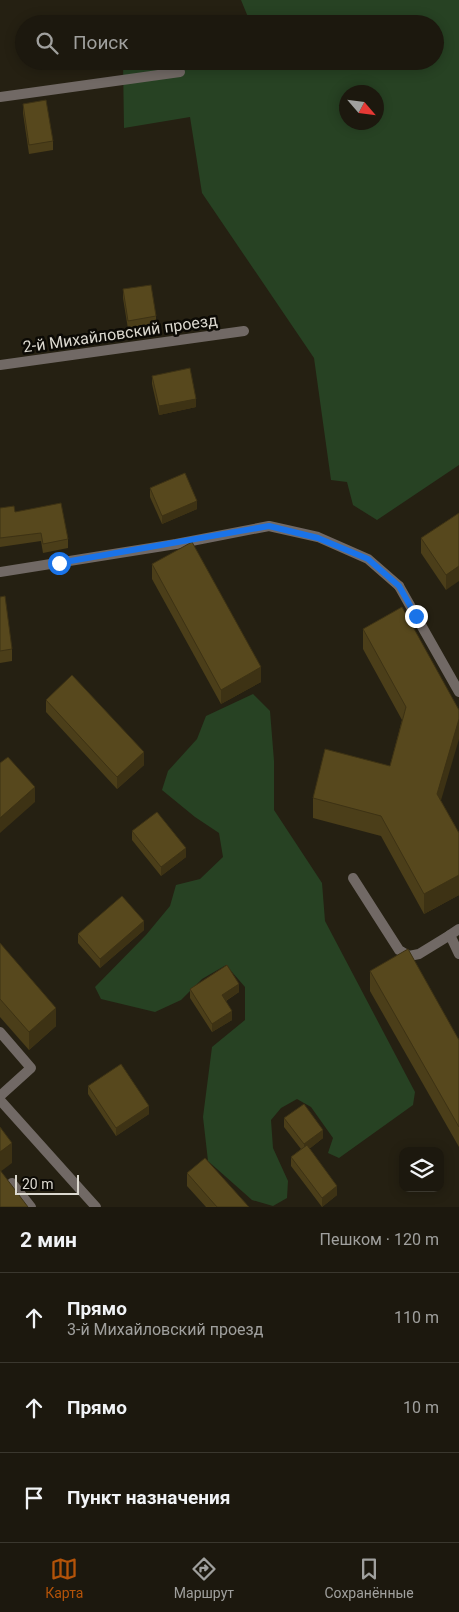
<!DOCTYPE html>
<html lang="ru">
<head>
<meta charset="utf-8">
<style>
  :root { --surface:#1c180e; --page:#29251c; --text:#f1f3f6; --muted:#a0a09e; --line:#3a372e; --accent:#b45309 }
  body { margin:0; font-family:Roboto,sans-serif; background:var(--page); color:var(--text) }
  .controls { position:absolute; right:15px; bottom:15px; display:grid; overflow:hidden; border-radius:10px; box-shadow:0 2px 12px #0003 }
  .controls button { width:45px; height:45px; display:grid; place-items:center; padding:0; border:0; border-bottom:1px solid var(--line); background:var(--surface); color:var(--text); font:25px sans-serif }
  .compass { position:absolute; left:339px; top:85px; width:45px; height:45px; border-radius:50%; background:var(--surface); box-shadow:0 2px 12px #0003; rotate:118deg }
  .scale { position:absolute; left:15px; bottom:12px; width:64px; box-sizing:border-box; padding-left:5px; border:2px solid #dcd9d0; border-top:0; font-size:14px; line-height:18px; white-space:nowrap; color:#dcd9d0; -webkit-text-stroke:4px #0c0a05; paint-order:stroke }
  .stop { position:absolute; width:15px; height:15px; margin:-11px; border:4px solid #1a73e8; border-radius:50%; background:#fff }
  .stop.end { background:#1a73e8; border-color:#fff; box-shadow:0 1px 5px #0008 }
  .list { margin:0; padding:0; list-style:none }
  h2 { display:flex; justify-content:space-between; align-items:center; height:65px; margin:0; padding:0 20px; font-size:21px }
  h2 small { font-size:16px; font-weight:400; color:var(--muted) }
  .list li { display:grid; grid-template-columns:32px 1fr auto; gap:15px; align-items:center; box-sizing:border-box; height:90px; padding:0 20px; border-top:1px solid var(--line) }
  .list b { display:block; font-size:19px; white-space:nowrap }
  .list p { margin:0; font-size:16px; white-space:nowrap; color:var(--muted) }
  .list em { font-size:16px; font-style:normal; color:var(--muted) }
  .icon { flex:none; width:28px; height:28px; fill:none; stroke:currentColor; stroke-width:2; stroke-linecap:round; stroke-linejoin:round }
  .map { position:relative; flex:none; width:459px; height:1207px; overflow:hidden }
  .search { position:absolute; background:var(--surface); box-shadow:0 2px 12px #0003; left:15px; right:15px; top:15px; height:55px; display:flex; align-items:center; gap:12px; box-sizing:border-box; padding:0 18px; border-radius:28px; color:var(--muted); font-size:19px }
  .sheet { height:335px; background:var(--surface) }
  nav { display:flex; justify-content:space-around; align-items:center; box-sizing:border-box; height:70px; border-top:1px solid var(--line); background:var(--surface); font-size:14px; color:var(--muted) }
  nav a { display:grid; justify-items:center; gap:2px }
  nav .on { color:var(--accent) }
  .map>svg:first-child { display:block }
  .green { fill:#274223; fill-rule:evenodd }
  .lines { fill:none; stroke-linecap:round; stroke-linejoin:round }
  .service { stroke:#716965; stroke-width:10 }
  .minor { stroke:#716965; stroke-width:10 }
  .wall { fill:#4b3e19 }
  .shaded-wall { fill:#3d3214 }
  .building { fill:#57481d; stroke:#3d3214 }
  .route { stroke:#1a73e8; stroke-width:6 }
  .labels { text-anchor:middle; stroke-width:5; stroke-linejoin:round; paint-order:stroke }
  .street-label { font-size:16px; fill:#dcd9d0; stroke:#0c0a05 }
</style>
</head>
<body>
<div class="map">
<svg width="459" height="1207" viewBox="0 0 459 1207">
  <rect width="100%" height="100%" fill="#252012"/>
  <!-- green -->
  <g class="green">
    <path d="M 241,0 L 459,0 L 459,465 L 377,520 L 353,505 L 347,482 L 331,480 L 314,358 L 202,193 L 190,117 L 124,128 L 123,61 L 150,61 L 211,70 L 219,61 L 435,61 L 435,24 L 249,24 L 250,22 ZM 346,92 L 376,92 L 376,122 L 346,122 Z"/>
    <path d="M 253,694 L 270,711 L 274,761 L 274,810 L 322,883 L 325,921 L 415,1092 L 413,1105 L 339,1158 L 328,1153 L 333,1138 L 311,1107 L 297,1099 L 281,1108 L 271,1120 L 273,1148 L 288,1181 L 287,1198 L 273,1206 L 252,1200 L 208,1161 L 203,1117 L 212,1047 L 245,1020 L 245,987 L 226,965 L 202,979 L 181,1000 L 155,1012 L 101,999 L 95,987 L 146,935 L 170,906 L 176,885 L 200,879 L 223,857 L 219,833 L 195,817 L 162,790 L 168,771 L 197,739 L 206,716 Z"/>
  </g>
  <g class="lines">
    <!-- service -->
    <g class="service">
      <path d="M 399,586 L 459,692"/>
      <path d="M 353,878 L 399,950 L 409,956 L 419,954 L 450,935"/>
      <path d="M 459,929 L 450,935 L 459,954"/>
      <path d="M 0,1032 L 31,1068 L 0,1096"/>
      <path d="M 12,1183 L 31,1207"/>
    </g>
    <!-- minor -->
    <g class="minor">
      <path d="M 0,97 L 180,72"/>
      <path d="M 0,365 L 244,331"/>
      <path d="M 0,572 L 176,544 L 269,526 L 318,537 L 368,559 L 399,586"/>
      <path d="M 0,1100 L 96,1207"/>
    </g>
  </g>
  <!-- wall -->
  <g class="wall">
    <path d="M 23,104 L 53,141 L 53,150 L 29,154 L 23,113 Z"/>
    <path d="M 123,289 L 156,316 L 156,324 L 128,329 L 123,298 Z"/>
    <path d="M 152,376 L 196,407 L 159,415 L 152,384 Z"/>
    <path d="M 150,488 L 197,509 L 162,524 L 150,497 Z"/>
    <path d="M 0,508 L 15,512 L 68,539 L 68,548 L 43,553 L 41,541 L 0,547 Z"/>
    <path d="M 459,513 L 446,590 L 421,553 L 421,538 Z"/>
    <path d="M 152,564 L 261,682 L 221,704 L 152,579 Z"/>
    <path d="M 0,597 L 12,649 L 12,661 L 0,663 Z"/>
    <path d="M 402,607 L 441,801 L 459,833 L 459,895 L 424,914 L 381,836 L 313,818 L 313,798 L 390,766 L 402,720 L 363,649 L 363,629 Z"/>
    <path d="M 46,700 L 144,765 L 117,789 L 46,712 Z"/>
    <path d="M 132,831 L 186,857 L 161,876 L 132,840 Z"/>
    <path d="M 144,930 L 100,968 L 78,943 L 78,934 Z"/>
    <path d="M 0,943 L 56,1026 L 29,1050 L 0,1017 Z"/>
    <path d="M 370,971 L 459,1040 L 459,1147 L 370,991 Z"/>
    <path d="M 190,989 L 239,992 L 226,1001 L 232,1020 L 212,1032 L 190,998 Z"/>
    <path d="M 88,1086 L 149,1114 L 116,1136 L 88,1094 Z"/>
    <path d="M 284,1118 L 323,1138 L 309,1149 L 337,1195 L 322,1207 L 291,1166 L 291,1157 L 301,1149 L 284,1127 Z"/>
    <path d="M 187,1173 L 249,1207 L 206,1207 L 187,1186 Z"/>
  </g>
  <!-- shaded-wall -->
  <g class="shaded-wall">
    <path d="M 196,399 L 196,407 L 159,415 L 159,406 Z"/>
    <path d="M 197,501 L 197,509 L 162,524 L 162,516 Z"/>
    <path d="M 459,566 L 459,581 L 446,590 L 446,575 Z"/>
    <path d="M 261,667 L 261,682 L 221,704 L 221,690 Z"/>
    <path d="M 459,719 L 459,739 L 437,814 L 437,794 Z"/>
    <path d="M 144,752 L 144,765 L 117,789 L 117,777 Z"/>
    <path d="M 35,787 L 35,802 L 0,833 L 0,818 Z"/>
    <path d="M 186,848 L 186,857 L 161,876 L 161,867 Z"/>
    <path d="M 459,875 L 459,895 L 424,914 L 424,894 Z"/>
    <path d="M 144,921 L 144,930 L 100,968 L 100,959 Z"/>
    <path d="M 239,984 L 239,992 L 222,1003 L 222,995 Z"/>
    <path d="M 56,1008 L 56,1026 L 29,1050 L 29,1032 Z"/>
    <path d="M 232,1011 L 232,1020 L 212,1032 L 212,1024 Z"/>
    <path d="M 149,1106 L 149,1114 L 116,1136 L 116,1128 Z"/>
    <path d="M 323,1130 L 323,1138 L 304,1153 L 304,1144 Z"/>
    <path d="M 12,1143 L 12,1163 L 0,1172 L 0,1152 Z"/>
    <path d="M 337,1186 L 337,1195 L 322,1207 L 322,1198 Z"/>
  </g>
  <!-- building -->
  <g class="building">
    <path d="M 46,100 L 53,141 L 29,145 L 23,104 Z"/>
    <path d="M 151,285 L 156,316 L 128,321 L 123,289 Z"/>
    <path d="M 190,368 L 196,399 L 159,406 L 152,376 Z"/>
    <path d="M 185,473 L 197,501 L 162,516 L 150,488 Z"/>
    <path d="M 61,503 L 68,539 L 43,544 L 41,533 L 0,538 L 0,508 L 14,506 L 15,512 Z"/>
    <path d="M 459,513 L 459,566 L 446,575 L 421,538 Z"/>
    <path d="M 192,542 L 261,667 L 221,690 L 152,564 Z"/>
    <path d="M 5,596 L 12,649 L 0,651 L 0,597 Z"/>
    <path d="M 402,607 L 459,710 L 459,719 L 437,794 L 459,833 L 459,875 L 424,894 L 381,816 L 313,798 L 325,749 L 390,766 L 406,707 L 363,629 Z"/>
    <path d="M 72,675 L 144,752 L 117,777 L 46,700 Z"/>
    <path d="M 8,757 L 35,787 L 0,818 L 0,763 Z"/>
    <path d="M 157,812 L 186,848 L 161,867 L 132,831 Z"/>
    <path d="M 122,896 L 144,921 L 100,959 L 78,934 Z"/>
    <path d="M 0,943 L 56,1008 L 29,1032 L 0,999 Z"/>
    <path d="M 408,949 L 459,1040 L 459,1127 L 370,971 Z"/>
    <path d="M 227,965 L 239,984 L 222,995 L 232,1011 L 212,1024 L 190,989 Z"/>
    <path d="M 121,1064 L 149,1106 L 116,1128 L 88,1086 Z"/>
    <path d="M 304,1104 L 323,1130 L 304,1144 L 284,1118 Z"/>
    <path d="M 0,1127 L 12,1143 L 0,1152 Z"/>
    <path d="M 307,1145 L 337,1186 L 322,1198 L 291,1157 Z"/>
    <path d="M 205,1158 L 249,1207 L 217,1207 L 187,1173 Z"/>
    <path d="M 0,1170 L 28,1207 L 0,1207 Z"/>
  </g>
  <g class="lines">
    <!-- route -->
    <path class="route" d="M 59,563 L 269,526 L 318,538 L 368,559 L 399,586 L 416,616"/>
  </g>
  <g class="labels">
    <!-- street labels -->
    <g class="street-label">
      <text transform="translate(120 333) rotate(-8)" y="6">2-й Михайловский проезд</text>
    </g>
  </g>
</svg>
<div class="controls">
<button><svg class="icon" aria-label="layers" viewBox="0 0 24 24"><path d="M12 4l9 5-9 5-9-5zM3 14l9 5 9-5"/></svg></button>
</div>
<svg class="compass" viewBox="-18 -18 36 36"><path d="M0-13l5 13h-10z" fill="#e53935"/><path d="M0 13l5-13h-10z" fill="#a0a09e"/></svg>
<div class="scale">20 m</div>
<div class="stop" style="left:59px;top:563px"></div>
<div class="stop end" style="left:416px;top:616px"></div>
<div class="search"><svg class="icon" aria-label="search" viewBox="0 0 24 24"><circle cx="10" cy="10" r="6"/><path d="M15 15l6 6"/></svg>Поиск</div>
</div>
<section class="sheet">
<h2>2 мин<small>Пешком · 120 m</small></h2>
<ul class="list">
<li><svg class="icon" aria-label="ahead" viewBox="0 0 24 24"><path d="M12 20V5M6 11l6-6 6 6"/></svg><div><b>Прямо</b><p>3-й Михайловский проезд</p></div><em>110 m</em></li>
<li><svg class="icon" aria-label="ahead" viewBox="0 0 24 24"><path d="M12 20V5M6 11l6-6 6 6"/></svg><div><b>Прямо</b></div><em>10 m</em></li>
<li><svg class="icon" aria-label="arrive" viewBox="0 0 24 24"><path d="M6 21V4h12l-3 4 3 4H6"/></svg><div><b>Пункт назначения</b></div></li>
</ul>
</section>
<nav>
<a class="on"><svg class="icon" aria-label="map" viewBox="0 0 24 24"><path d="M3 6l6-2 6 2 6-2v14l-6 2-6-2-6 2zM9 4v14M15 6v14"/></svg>Карта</a>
<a><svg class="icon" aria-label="directions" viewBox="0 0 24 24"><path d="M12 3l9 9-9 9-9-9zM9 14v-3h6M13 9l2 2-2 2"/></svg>Маршрут</a>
<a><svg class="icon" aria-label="saved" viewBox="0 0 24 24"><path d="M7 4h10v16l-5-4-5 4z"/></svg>Сохранённые</a>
</nav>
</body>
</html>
